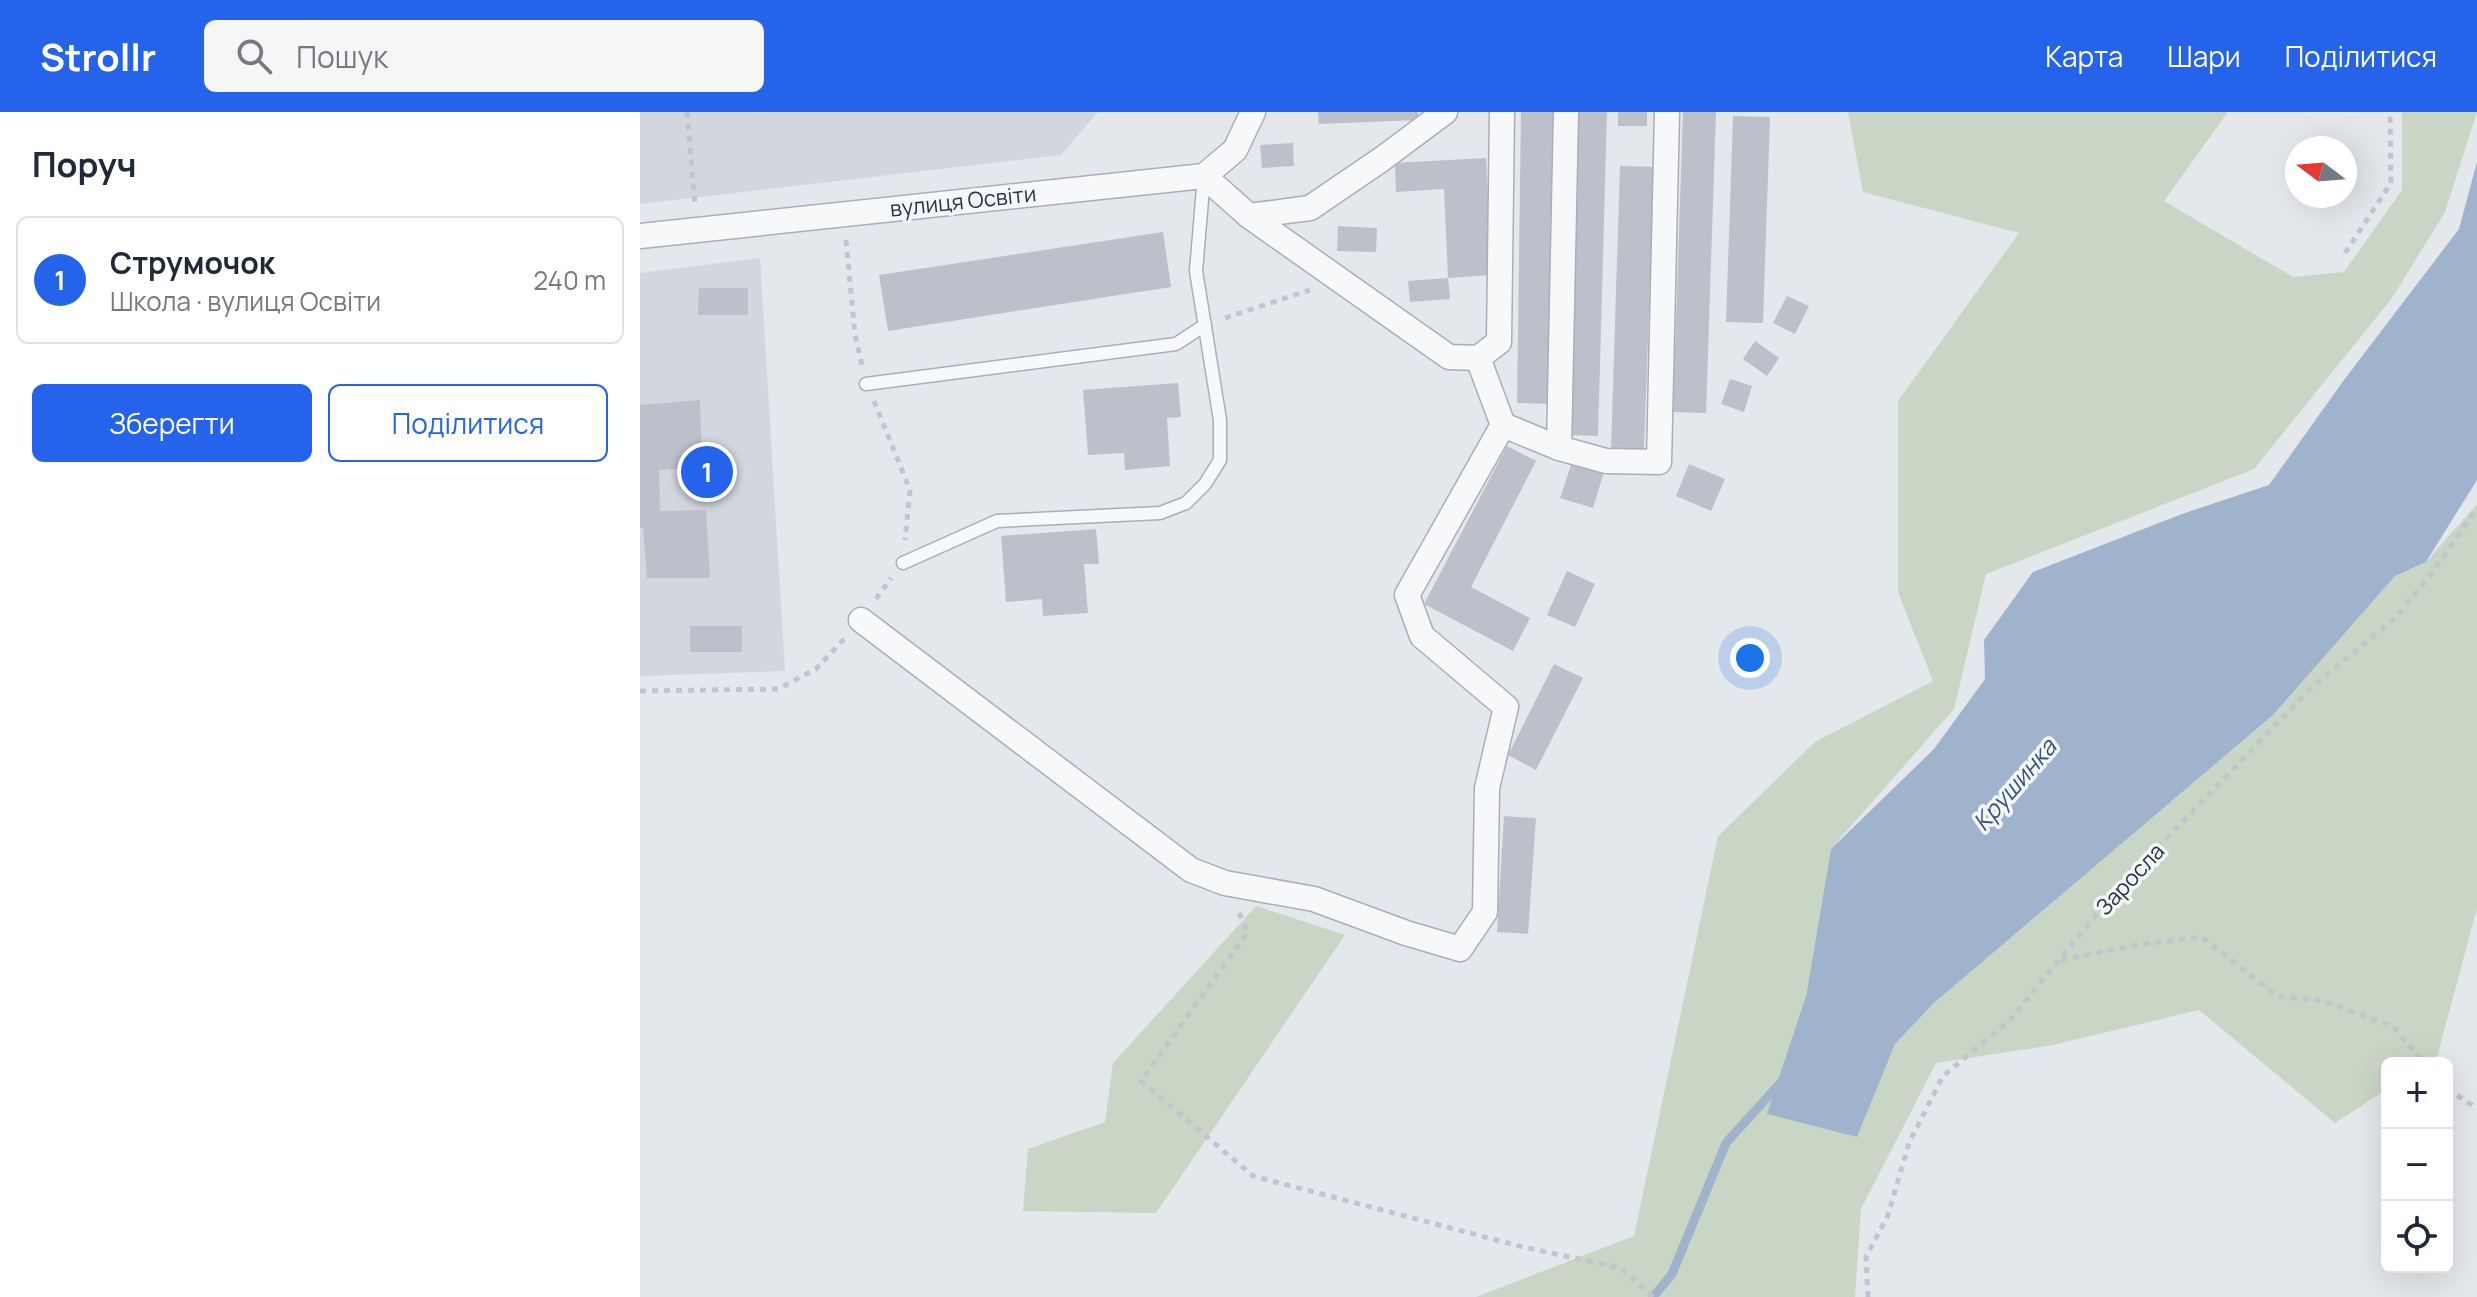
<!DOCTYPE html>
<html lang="uk">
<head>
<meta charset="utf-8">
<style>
  :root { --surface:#fff; --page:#f6f6f7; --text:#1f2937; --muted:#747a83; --line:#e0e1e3; --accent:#2563eb }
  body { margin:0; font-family:Manrope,sans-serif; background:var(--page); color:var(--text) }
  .controls { position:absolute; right:24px; bottom:24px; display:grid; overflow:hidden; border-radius:12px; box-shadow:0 8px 32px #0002 }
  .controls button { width:72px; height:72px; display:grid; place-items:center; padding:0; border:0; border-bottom:2px solid var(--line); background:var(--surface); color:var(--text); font:40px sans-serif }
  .compass { position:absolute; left:1645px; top:24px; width:72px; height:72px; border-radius:50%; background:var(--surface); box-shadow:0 8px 32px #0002; rotate:286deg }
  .you { position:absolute; left:1110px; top:546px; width:28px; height:28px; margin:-20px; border:6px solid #fff; border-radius:50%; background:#1a73e8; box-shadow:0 0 0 12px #1a73e833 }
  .badge { display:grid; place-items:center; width:52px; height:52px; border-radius:50%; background:var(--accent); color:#fff; font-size:26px; font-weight:700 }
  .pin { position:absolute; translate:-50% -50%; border:4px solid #fff; box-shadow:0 2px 8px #0006 }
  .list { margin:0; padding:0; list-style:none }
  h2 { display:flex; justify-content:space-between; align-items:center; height:104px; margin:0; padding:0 32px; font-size:34px }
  h2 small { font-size:26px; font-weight:400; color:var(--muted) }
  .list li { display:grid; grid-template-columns:52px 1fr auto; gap:24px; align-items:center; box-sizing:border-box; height:128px; margin:0 16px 16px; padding:0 16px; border:2px solid var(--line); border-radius:12px }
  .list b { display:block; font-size:30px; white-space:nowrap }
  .list p { margin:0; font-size:26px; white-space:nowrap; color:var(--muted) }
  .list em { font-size:26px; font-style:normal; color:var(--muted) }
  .actions { display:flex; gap:16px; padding:24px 32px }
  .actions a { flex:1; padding:18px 0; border:2px solid var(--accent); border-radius:12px; text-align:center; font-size:28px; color:var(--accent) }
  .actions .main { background:var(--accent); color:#fff }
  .icon { flex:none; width:44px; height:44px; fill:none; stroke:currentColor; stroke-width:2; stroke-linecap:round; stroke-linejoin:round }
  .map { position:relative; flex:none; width:1837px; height:1185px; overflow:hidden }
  header { display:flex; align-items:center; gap:48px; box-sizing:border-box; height:112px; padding:0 40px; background:var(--accent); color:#fff }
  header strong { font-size:38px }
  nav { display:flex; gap:44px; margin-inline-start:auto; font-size:28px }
  .search { width:560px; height:72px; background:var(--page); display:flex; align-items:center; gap:20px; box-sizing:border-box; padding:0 28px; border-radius:12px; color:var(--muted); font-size:30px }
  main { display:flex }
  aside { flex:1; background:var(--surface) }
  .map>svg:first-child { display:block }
  .built { fill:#d2d6de }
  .green { fill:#c9d6c5 }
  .water { fill:#9fb4cc }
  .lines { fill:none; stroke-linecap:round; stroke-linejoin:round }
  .stream { stroke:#9fb4cc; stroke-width:9 }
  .building { fill:#bbc0ca }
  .lane-casing { stroke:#a9aeb7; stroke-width:15 }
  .street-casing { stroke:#a9aeb7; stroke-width:27 }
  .path { stroke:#c2c5cb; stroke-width:5; stroke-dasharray:6 6; stroke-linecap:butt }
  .lane { stroke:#f7f8fa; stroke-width:12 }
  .street { stroke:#f7f8fa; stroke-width:24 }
  .labels { text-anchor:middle; stroke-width:7; stroke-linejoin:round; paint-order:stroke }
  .street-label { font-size:22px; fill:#2b3445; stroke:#f4f6f9 }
  .water-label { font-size:24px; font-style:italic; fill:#34527a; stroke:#f4f6f9 }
</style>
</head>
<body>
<header>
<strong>Strollr</strong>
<div class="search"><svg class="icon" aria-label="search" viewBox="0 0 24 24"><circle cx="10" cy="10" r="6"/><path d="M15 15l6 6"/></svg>Пошук</div>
<nav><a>Карта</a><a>Шари</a><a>Поділитися</a></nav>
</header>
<main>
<aside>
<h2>Поруч<small></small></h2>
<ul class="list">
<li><span class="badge">1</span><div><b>Струмочок</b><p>Школа · вулиця Освіти</p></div><em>240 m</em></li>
</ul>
<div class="actions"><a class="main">Зберегти</a><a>Поділитися</a></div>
</aside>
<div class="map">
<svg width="1837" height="1185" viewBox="0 0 1837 1185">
  <rect width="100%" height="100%" fill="#e4e7ec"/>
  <!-- built -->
  <g class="built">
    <path d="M 0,0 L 458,0 L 421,43 L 0,92 Z"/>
    <path d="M 120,146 L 145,559 L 0,564 L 0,161 Z"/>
  </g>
  <!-- green -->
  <g class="green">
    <path d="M 1208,0 L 1588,0 L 1524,89 L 1653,165 L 1704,160 L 1762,78 L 1762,0 L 1837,0 L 1805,100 L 1752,186 L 1614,357 L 1346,462 L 1314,597 L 1191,737 L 1166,884 L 1128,1001 L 1217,1024 L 1255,932 L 1294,891 L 1633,603 L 1755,464 L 1786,450 L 1837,392 L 1837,796 L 1797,945 L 1787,951 L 1747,951 L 1747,977 L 1695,1011 L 1559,898 L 1413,933 L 1296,951 L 1221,1097 L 1215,1185 L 836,1185 L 994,1124 L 1078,724 L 1175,630 L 1293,569 L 1258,480 L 1258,289 L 1379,121 L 1223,80 Z"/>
    <path d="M 616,794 L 705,823 L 516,1101 L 383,1099 L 388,1037 L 465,1010 L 473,951 Z"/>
  </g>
  <!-- water -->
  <path class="water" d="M 1837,50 L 1837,368 L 1786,450 L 1755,464 L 1633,603 L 1294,891 L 1255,932 L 1217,1025 L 1127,1002 L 1166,884 L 1191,737 L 1294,637 L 1345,567 L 1344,528 L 1393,460 L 1542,402 L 1629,373 L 1704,268 L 1819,117 Z"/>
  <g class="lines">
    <!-- stream -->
    <path class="stream" d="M 1013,1185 L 1032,1162 L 1086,1031 L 1143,968"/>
  </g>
  <!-- building -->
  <g class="building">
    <path d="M 678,0 L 778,0 L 778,8 L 679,12 Z"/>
    <path d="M 881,0 L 917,0 L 912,292 L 877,291 Z"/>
    <path d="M 938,0 L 967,0 L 958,324 L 929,323 Z"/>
    <rect x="978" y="0" width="29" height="14"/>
    <path d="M 1043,0 L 1076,0 L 1066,301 L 1033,300 Z"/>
    <path d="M 1093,4 L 1130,5 L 1123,211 L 1086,210 Z"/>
    <path d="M 653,31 L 654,54 L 622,56 L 620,33 Z"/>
    <path d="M 846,46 L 852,163 L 808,166 L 804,77 L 756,80 L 755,51 Z"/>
    <path d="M 980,54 L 1014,55 L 1004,338 L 971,337 Z"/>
    <path d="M 698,114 L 737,116 L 736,140 L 697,139 Z"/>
    <path d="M 523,120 L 531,175 L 248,219 L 239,163 Z"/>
    <path d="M 808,166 L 810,187 L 770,190 L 768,169 Z"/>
    <path d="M 59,176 L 108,176 L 108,203 L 58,203 Z"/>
    <path d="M 1147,184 L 1169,194 L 1155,222 L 1133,211 Z"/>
    <path d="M 1115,229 L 1139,246 L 1127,264 L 1103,247 Z"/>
    <path d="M 1090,267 L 1112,274 L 1104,300 L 1081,292 Z"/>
    <path d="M 538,271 L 541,305 L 527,306 L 530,354 L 485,358 L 484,341 L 448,343 L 443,278 Z"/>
    <path d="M 60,288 L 62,355 L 19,358 L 20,399 L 66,398 L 70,466 L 7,466 L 3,416 L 0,416 L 0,293 Z"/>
    <path d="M 867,334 L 896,349 L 831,475 L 890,506 L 873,539 L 784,492 Z"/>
    <path d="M 932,350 L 964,360 L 953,396 L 920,386 Z"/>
    <path d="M 1049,352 L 1085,367 L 1071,399 L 1036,384 Z"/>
    <path d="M 456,417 L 459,452 L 444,452 L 448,501 L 403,504 L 402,487 L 366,490 L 361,424 Z"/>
    <path d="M 927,459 L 955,472 L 935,515 L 907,503 Z"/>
    <rect x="50" y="514" width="52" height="26"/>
    <path d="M 914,552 L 943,566 L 896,658 L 868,643 Z"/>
    <path d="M 864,704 L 896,706 L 888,822 L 857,820 Z"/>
  </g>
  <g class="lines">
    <defs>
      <g id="lane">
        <path d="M 226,272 L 536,232 L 565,213"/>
        <path d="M 263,451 L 357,409 L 520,401 L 546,391 L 565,372 L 580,348 L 580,308 L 556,159 L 564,64"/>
      </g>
      <g id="street">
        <path d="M 926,0 L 919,336 L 966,349 L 1019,350 L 1027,0"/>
        <path d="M 564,64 L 609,104 L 809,245 L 838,246 L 859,230 L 862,0"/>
        <path d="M 609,104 L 670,96 L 742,47 L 805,0"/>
        <path d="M 0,124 L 564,64 L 595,38 L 613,0"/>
        <path d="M 863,313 L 919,336"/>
        <path d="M 221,508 L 551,758 L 585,771 L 674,787 L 766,821 L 820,837 L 845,800 L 847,676 L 866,595 L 782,524 L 767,483 L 863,313 L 838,246"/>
      </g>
    </defs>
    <!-- lane casing -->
    <use href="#lane" class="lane-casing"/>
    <!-- street casing -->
    <use href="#street" class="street-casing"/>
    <!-- path -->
    <g class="path">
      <path d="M 47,0 L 55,93"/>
      <path d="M 206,128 L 215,223 L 222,253"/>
      <path d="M 1705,141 L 1751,71 L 1750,0"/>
      <path d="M 585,206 L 670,178"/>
      <path d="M 234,289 L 270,378 L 265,428"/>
      <path d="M 236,487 L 251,466"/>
      <path d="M 0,579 L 138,577 L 176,557 L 205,526"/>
      <path d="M 599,801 L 608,820 L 501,969 L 613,1064 L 883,1135 L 981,1156 L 1013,1185"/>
      <path d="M 1421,848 L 1496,833 L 1562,825 L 1637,884 L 1683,889 L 1752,914 L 1784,951"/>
      <path d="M 1807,977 L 1837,996"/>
      <path d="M 1228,1185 L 1226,1145 L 1248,1103 L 1269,1031 L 1303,964 L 1368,910 L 1474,781 L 1672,575 L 1754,507 L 1790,464 L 1837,396"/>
    </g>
    <!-- lane -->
    <use href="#lane" class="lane"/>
    <!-- street -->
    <use href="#street" class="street"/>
  </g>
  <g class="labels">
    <!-- street labels -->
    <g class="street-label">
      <text transform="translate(323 89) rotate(-6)" y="8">вулиця Освіти</text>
      <text transform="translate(1490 767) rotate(-47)" y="8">Заросла</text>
    </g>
    <!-- water labels -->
    <g class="water-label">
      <text transform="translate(1375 673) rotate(-49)" y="8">Крушинка</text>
    </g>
  </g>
</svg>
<div class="controls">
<button>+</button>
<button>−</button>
<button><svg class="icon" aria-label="locate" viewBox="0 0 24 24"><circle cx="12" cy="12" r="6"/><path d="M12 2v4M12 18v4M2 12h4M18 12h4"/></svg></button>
</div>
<svg class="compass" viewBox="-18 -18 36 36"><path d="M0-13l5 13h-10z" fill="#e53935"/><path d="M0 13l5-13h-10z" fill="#747a83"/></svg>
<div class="you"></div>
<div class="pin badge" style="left:67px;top:360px">1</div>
</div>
</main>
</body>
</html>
